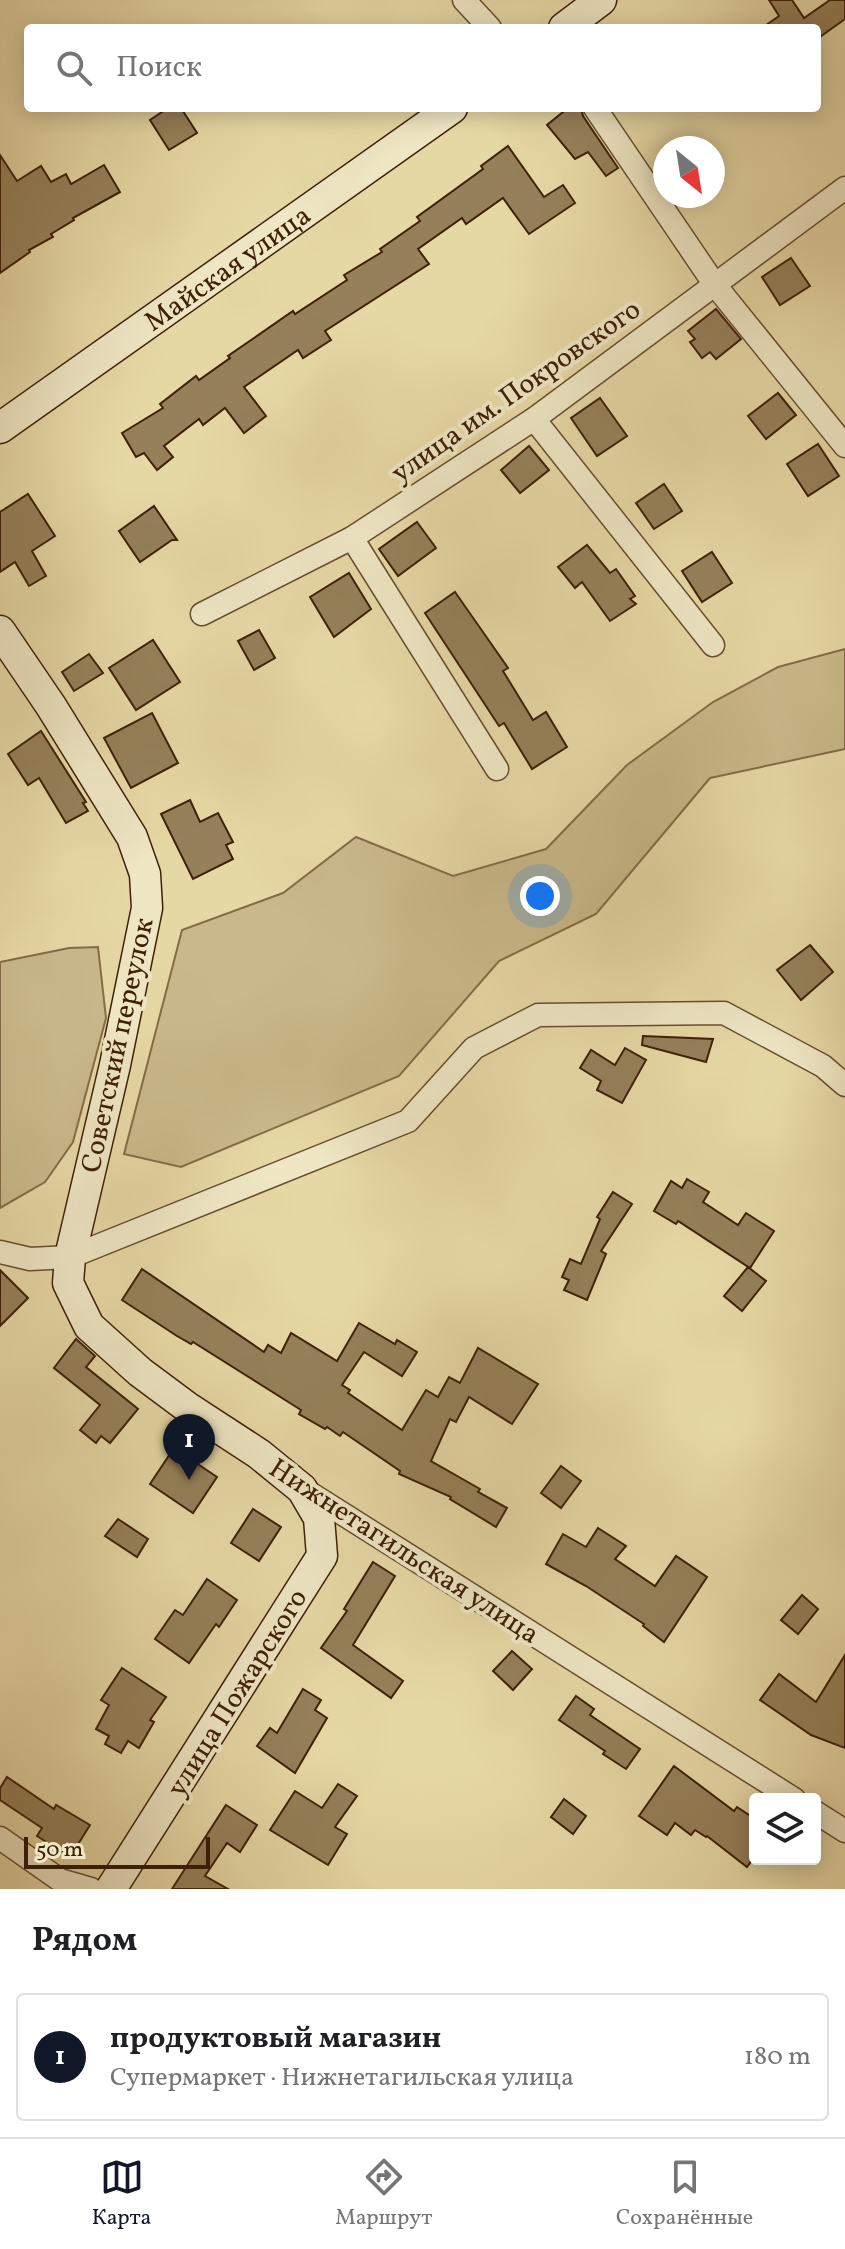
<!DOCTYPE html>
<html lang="ru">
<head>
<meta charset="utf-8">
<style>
  :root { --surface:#fff; --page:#f2f2f2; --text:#202124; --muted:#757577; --line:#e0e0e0; --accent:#111827 }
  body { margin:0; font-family:Vollkorn,serif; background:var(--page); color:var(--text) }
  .controls { position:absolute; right:24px; bottom:24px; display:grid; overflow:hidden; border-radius:8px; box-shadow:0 4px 20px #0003 }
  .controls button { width:72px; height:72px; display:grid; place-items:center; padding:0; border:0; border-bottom:2px solid var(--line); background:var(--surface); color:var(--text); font:40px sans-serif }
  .compass { position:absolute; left:653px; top:136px; width:72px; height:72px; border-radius:50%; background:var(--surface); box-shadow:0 4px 20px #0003; rotate:150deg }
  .scale { position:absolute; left:24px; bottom:20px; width:186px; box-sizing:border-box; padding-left:8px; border:4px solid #3e2007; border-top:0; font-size:22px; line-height:28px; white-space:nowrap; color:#3e2007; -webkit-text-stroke:6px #efe6c4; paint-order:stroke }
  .you { position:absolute; left:540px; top:896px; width:28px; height:28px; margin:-20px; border:6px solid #fff; border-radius:50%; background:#1a73e8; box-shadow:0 0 0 12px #1a73e833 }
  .badge { display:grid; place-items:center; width:52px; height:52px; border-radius:50%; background:var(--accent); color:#fff; font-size:26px; font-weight:700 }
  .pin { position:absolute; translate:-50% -66px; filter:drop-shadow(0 2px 4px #0008) }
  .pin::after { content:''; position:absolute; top:42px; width:28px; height:24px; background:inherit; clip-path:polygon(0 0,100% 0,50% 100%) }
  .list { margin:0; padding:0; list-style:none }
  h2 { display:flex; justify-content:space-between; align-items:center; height:104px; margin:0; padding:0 32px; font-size:34px }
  h2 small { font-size:26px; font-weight:400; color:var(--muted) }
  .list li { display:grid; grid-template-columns:52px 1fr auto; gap:24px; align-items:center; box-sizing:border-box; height:128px; margin:0 16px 16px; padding:0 16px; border:2px solid var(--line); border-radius:8px }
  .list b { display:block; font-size:30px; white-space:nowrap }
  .list p { margin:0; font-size:26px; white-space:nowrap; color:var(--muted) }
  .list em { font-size:26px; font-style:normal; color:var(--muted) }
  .icon { flex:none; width:44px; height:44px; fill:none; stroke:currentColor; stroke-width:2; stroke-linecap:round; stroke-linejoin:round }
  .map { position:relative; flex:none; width:845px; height:1889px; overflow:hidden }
  .search { position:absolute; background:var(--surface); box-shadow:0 4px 20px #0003; left:24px; right:24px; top:24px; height:88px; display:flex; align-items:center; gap:20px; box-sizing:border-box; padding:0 28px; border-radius:8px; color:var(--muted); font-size:30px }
  .sheet { height:248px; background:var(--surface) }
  nav { display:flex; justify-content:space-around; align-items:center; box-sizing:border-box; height:112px; border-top:2px solid var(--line); background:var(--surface); font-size:22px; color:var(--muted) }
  nav a { display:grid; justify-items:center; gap:4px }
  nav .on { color:var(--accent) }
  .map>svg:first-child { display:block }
  .green { fill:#c9b98a; stroke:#846c48; stroke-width:2 }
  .building { fill:#958059; stroke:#3e2007; stroke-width:2 }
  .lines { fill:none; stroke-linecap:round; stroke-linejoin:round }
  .street-casing { stroke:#684e2e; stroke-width:25 }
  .secondary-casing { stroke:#3e2007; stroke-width:33 }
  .street { stroke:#efe6c4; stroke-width:22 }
  .secondary { stroke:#efe6c4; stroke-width:30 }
  .labels { text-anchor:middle; stroke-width:8; stroke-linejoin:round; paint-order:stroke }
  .street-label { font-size:28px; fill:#3e2007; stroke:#efe6c4 }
</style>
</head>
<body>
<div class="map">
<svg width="845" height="1889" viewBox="0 0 845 1889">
  <rect width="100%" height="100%" fill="#e6d8a5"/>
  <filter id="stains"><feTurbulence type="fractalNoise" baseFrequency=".0025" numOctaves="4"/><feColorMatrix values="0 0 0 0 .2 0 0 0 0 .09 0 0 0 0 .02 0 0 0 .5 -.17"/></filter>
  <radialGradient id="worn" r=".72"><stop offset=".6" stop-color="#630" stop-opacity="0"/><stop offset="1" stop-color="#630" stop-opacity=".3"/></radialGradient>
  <!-- green -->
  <g class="green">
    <path d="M 845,649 L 845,749 L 710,778 L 596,914 L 499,961 L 399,1076 L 181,1167 L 124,1154 L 182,930 L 283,893 L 356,837 L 453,876 L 546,849 L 627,765 L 713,702 L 778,667 Z"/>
    <path d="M 98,947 L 106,1018 L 73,1142 L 45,1182 L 0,1208 L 0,962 L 69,948 Z"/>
  </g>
  <!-- building -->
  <g class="building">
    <path d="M 769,0 L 792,0 L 804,18 L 830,0 L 845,0 L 845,19 L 817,39 L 817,28 L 762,28 L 779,16 Z"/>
    <path d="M 168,108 L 181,108 L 197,133 L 169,150 L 150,120 Z"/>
    <path d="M 568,108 L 581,108 L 583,116 L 618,168 L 606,176 L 588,152 L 575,159 L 547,125 Z"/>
    <path d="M 508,146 L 544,197 L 563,185 L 575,203 L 529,234 L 503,198 L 466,224 L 462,218 L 418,249 L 429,264 L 325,331 L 331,340 L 303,358 L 298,350 L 244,387 L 266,416 L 244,433 L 225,408 L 203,425 L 199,419 L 164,446 L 173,457 L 157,470 L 144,453 L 136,457 L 122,433 L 163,408 L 160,404 L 196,376 L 199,380 L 230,358 L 228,356 L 293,311 L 295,314 L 347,280 L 344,275 L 382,252 L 380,249 L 420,221 L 417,217 L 483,169 L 481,166 Z"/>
    <path d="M 0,155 L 17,181 L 41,166 L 51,182 L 66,174 L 71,184 L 104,165 L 120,192 L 73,218 L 74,220 L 51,234 L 53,237 L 29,250 L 30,252 L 0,273 Z"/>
    <path d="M 791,258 L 810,286 L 780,305 L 762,277 Z"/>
    <path d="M 716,309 L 741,339 L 716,359 L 710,352 L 702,358 L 690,342 L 695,339 L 688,331 Z"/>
    <path d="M 778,393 L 796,415 L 766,439 L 748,416 Z"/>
    <path d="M 600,398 L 627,436 L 597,456 L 571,418 Z"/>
    <path d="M 818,444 L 839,476 L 808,496 L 787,464 Z"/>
    <path d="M 529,446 L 549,470 L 520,493 L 501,470 Z"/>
    <path d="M 664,484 L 682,511 L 654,529 L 636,503 Z"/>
    <path d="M 28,494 L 55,536 L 32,551 L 46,576 L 29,586 L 15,562 L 0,572 L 0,512 Z"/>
    <path d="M 154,506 L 177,540 L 172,540 L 140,562 L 119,531 Z"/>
    <path d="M 417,522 L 436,548 L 398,576 L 379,549 Z"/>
    <path d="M 587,545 L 610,573 L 616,569 L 635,596 L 630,599 L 636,604 L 610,621 L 582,582 L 575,588 L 558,567 Z"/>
    <path d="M 712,552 L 732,583 L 702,602 L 682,571 Z"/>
    <path d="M 349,573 L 371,609 L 334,637 L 310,597 Z"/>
    <path d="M 455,592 L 508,668 L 503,671 L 533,720 L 546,712 L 567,747 L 532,769 L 504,723 L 499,726 L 425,613 Z"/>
    <path d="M 259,630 L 275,658 L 254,670 L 238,641 Z"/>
    <path d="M 153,640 L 180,682 L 136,710 L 109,668 Z"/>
    <path d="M 89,654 L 103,673 L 74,691 L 62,672 Z"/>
    <path d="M 152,713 L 178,763 L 131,788 L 104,738 Z"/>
    <path d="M 41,731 L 86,802 L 83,803 L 88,811 L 66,823 L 39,778 L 28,785 L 8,754 Z"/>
    <path d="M 190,800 L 200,822 L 218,813 L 233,842 L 226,845 L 233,859 L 193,879 L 161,814 Z"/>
    <path d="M 810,945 L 833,972 L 801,1000 L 777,970 Z"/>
    <path d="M 643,1036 L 713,1039 L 706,1062 L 642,1045 Z"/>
    <path d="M 625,1048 L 646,1060 L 622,1103 L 597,1090 L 601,1081 L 580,1068 L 591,1050 L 615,1065 Z"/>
    <path d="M 687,1179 L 709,1192 L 703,1202 L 738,1225 L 746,1213 L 774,1231 L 750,1268 L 678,1221 L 676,1224 L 654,1211 L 671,1181 L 682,1188 Z"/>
    <path d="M 613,1192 L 632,1204 L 601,1251 L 606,1254 L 587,1300 L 564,1290 L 569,1280 L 562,1277 L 570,1259 L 581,1264 L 600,1219 L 597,1217 Z"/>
    <path d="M 748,1267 L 766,1281 L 742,1311 L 724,1296 Z"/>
    <path d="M 142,1269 L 264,1352 L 268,1345 L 281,1353 L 291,1333 L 337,1361 L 359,1323 L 395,1344 L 397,1340 L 417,1352 L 402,1376 L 364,1352 L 342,1385 L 350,1390 L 348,1393 L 402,1430 L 426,1390 L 438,1397 L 449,1377 L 460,1383 L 478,1348 L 538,1384 L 512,1424 L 469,1397 L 456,1422 L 450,1419 L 431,1461 L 480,1489 L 478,1492 L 507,1508 L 496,1527 L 450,1499 L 451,1497 L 399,1474 L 400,1471 L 343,1432 L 340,1436 L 327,1427 L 325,1429 L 299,1414 L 301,1410 L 193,1342 L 191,1344 L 177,1336 L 122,1300 Z"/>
    <path d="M 0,1270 L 28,1298 L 0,1326 Z"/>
    <path d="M 76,1339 L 95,1356 L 86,1367 L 138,1409 L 110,1443 L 101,1436 L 96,1443 L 80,1430 L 100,1405 L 54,1368 Z"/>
    <path d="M 174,1448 L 217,1477 L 193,1513 L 150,1484 Z"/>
    <path d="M 561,1466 L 581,1481 L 561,1508 L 541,1493 Z"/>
    <path d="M 253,1509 L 281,1527 L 259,1561 L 231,1543 Z"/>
    <path d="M 118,1519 L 148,1539 L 137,1557 L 105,1536 Z"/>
    <path d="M 598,1528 L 626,1546 L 615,1559 L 655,1586 L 676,1556 L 707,1577 L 664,1642 L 643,1626 L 644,1624 L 586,1586 L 546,1564 L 563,1534 L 586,1547 Z"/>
    <path d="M 373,1562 L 395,1576 L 353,1645 L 403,1681 L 391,1698 L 321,1648 L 347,1611 L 344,1609 Z"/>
    <path d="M 207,1579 L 237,1600 L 219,1627 L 216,1624 L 189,1663 L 155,1639 L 175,1610 L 183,1615 Z"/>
    <path d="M 802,1595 L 818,1609 L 798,1634 L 781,1620 Z"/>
    <path d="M 512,1651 L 532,1669 L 513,1690 L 493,1671 Z"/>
    <path d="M 845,1655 L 845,1748 L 811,1735 L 760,1700 L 779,1674 L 816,1702 Z"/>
    <path d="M 122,1668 L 166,1697 L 150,1720 L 154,1722 L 139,1748 L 128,1741 L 121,1753 L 105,1744 L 109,1736 L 96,1729 L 109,1705 L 101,1700 Z"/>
    <path d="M 303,1689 L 321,1700 L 315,1710 L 327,1718 L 295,1773 L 257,1746 L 270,1728 L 277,1733 Z"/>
    <path d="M 576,1696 L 594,1709 L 590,1715 L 640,1749 L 626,1769 L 603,1754 L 605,1751 L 559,1720 Z"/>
    <path d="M 674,1766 L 734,1811 L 737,1807 L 755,1819 L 755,1856 L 747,1867 L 707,1836 L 706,1837 L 695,1830 L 691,1835 L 675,1823 L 667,1835 L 639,1816 Z"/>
    <path d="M 7,1777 L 54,1809 L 56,1805 L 90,1825 L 70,1857 L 37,1836 L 42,1828 L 0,1800 L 0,1788 Z"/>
    <path d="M 338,1784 L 357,1796 L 335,1827 L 347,1834 L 328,1865 L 270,1830 L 295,1791 L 322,1808 Z"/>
    <path d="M 564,1799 L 586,1816 L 573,1834 L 551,1817 Z"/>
    <path d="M 226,1805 L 257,1825 L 240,1852 L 227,1843 L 205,1876 L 228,1889 L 172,1889 Z"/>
  </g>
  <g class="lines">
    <defs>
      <g id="street">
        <path d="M 464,0 L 490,28"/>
        <path d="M 595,108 L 715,285 L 845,446"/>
        <path d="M 534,419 L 713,645"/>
        <path d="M 352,538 L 497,769"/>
        <path d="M 202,614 L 352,538 L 534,419 L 845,188"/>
        <path d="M 0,1252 L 30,1259 L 70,1257 L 408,1121 L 474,1048 L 538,1015 L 724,1013 L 823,1066 L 845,1085"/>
        <path d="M 305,1490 L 794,1799"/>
        <path d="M 815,1812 L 845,1831"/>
        <path d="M 0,1838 L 60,1880 L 91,1889"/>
      </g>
      <g id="secondary">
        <path d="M 564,28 L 601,0"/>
        <path id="s1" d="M 0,428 L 452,108"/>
        <path d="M 0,631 L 51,706 L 132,837 L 145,874 L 147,908 L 115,1065 L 70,1257 L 68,1283 L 89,1326 L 140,1372 L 187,1407 L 259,1454 L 302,1489 L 319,1518 L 322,1556 L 111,1889"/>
      </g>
    </defs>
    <!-- street casing -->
    <use href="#street" class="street-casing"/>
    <!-- secondary casing -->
    <use href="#secondary" class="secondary-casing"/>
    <!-- street -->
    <use href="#street" class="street"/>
    <!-- secondary -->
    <use href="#secondary" class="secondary"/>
  </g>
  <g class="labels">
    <!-- street labels -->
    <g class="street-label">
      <text dy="10" stroke="none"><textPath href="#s1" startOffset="278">Майская улица</textPath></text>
      <text transform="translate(515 390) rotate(-35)" y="10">улица им. Покровского</text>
      <text transform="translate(116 1045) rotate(-78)" y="10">Советский переулок</text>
      <text transform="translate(405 1550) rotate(33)" y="10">Нижнетагильская улица</text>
      <text transform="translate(236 1692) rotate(-58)" y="10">улица Пожарского</text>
    </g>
  </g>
  <rect width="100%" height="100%" filter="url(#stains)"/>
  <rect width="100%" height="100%" fill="url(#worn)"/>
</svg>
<div class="controls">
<button><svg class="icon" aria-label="layers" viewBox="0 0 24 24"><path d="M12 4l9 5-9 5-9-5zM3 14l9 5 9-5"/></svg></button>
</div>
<svg class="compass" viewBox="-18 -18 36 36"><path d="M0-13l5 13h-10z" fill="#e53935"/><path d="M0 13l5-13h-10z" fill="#757577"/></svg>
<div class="scale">50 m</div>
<div class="you"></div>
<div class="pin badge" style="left:189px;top:1480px">1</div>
<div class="search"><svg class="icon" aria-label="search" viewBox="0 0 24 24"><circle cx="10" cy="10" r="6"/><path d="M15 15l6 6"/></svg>Поиск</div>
</div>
<section class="sheet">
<h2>Рядом<small></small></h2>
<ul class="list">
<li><span class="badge">1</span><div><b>продуктовый магазин</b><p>Супермаркет · Нижнетагильская улица</p></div><em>180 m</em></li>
</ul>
</section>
<nav>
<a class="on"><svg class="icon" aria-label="map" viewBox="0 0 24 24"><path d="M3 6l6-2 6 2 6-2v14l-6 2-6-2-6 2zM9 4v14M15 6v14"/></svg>Карта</a>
<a><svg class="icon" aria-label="directions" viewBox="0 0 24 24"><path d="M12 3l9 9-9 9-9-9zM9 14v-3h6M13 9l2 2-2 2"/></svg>Маршрут</a>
<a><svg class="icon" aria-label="saved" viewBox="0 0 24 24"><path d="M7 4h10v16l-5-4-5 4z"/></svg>Сохранённые</a>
</nav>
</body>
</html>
